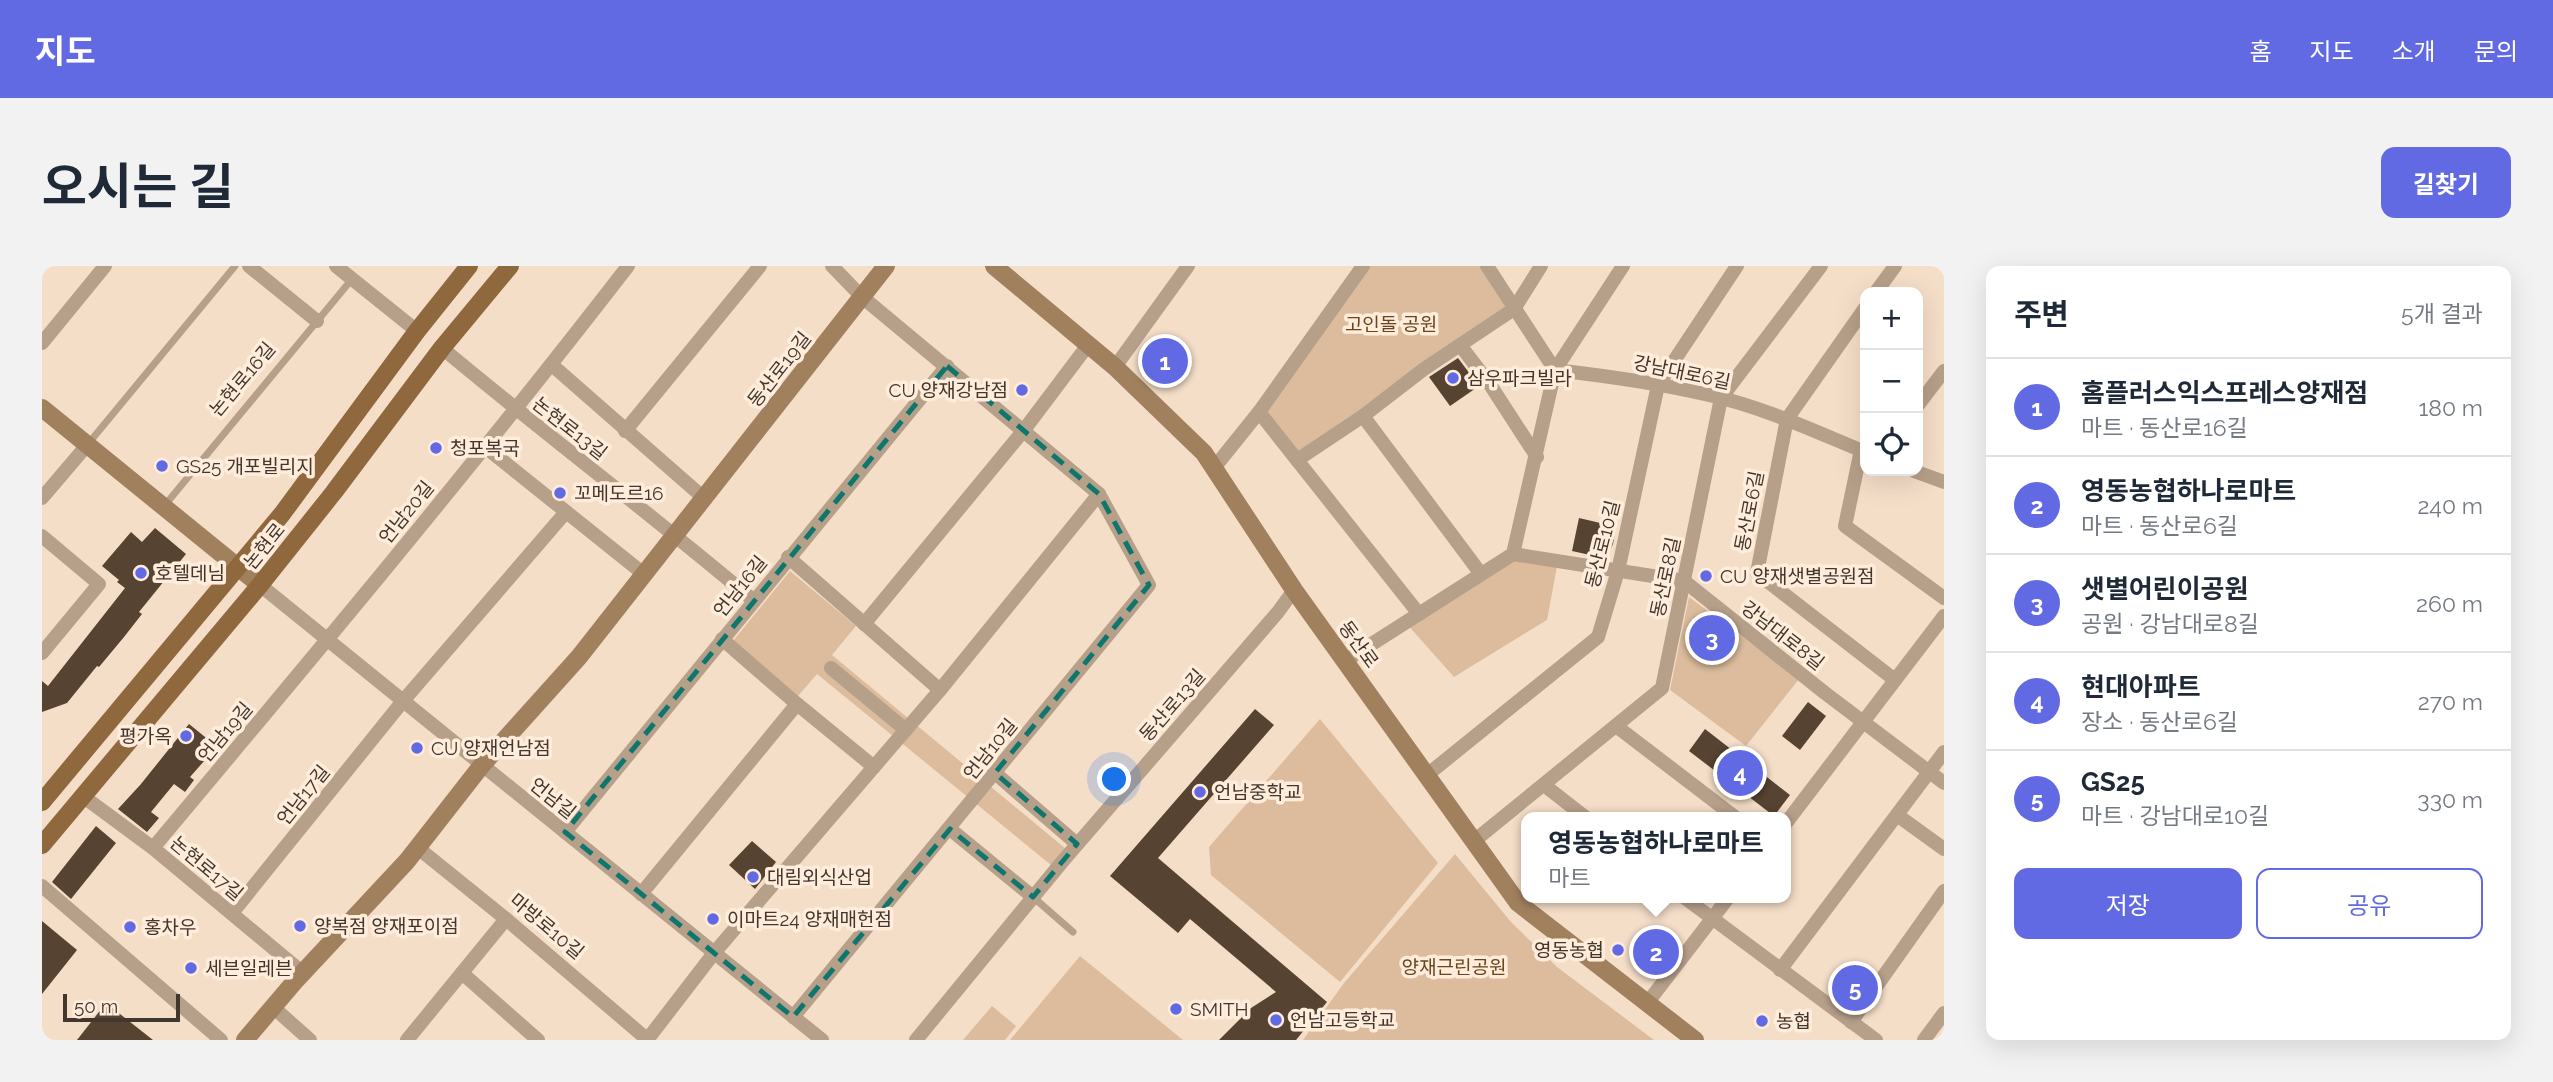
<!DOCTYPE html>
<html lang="ko">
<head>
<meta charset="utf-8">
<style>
  :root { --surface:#fff; --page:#f2f2f3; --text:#1f2937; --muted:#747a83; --line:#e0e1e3; --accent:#616ae2 }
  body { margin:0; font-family:Raleway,"Noto Sans KR",sans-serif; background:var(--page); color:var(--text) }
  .controls { position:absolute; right:21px; top:21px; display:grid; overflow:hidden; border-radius:14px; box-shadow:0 7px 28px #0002 }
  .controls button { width:63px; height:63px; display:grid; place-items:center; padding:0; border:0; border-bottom:2px solid var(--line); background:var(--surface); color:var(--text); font:35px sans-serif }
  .scale { position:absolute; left:21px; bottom:18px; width:117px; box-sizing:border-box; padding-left:7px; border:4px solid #41372f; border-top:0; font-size:19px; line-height:24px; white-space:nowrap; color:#41372f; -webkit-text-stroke:5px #ffecda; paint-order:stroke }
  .you { position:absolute; left:1073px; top:514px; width:24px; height:24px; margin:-18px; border:5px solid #fff; border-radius:50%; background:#1a73e8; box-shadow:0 0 0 10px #1a73e833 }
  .badge { display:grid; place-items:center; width:46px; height:46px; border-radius:50%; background:var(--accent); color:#fff; font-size:23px; font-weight:700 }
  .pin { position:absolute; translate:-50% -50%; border:4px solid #fff; box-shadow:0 2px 7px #0006 }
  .popup { position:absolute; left:1479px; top:546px; width:270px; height:91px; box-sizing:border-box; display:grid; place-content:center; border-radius:14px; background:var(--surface); filter:drop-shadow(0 2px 5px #0005); font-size:23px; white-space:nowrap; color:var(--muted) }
  .popup b { font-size:26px; color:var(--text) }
  .popup::after { content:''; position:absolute; left:50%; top:100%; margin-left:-14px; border:14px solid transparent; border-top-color:var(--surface) }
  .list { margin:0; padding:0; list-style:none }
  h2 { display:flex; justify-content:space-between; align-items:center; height:91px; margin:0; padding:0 28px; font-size:30px }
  h2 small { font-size:23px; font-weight:400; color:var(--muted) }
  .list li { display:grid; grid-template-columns:46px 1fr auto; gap:21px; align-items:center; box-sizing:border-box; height:98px; padding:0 28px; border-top:2px solid var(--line) }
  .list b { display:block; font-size:26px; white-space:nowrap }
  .list p { margin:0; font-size:23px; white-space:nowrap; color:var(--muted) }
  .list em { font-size:23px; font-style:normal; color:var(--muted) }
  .actions { display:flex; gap:14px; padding:21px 28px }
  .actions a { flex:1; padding:16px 0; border:2px solid var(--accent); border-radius:14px; text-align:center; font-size:24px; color:var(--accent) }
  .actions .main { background:var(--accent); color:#fff }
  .icon { flex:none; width:38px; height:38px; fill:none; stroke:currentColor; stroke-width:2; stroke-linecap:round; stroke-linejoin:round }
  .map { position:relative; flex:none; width:1902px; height:774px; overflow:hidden; border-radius:14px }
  header { display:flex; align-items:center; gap:42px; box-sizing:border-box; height:98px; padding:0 35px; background:var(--accent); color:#fff }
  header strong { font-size:33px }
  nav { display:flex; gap:38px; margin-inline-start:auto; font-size:24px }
  .intro { display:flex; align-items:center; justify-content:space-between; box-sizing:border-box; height:168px; padding:0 42px }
  h1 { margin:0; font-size:49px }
  .button { padding:18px 32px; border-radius:14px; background:var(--accent); color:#fff; font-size:24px; font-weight:700 }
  main { display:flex; gap:42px; padding:0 42px }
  aside { flex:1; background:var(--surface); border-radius:14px; box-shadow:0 7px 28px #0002 }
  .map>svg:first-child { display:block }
  .green { fill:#dcbc9d }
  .building { fill:#564331 }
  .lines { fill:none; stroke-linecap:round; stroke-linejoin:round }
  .lane { stroke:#b7a08a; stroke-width:7 }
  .street { stroke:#b7a08a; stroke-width:14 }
  .secondary { stroke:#a1805e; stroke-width:18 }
  .primary { stroke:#90683e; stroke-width:18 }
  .marked { fill:none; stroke:#0f766e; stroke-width:5; stroke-dasharray:14 9; stroke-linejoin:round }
  .poi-dot { fill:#616ae2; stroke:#ffecda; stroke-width:2.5 }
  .labels { text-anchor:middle; stroke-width:7; stroke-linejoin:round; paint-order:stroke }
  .park-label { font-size:19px; fill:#6a461f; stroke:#ffecda }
  .street-label { font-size:19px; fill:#41372f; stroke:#ffecda }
  .poi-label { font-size:19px; fill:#41372f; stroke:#ffecda; text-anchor:start }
</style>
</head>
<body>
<header>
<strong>지도</strong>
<nav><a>홈</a><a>지도</a><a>소개</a><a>문의</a></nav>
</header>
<div class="intro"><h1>오시는 길</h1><a class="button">길찾기</a></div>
<main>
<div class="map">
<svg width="1902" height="774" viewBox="0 0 1902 774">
  <rect width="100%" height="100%" fill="#f5dec8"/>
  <!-- green -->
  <g class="green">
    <path d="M 1321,0 L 1445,0 L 1472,43 L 1255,194 L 1217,146 Z"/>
    <path d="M 1471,288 L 1516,295 L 1505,354 L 1412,411 L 1363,356 Z"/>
    <path d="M 748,305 L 814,360 L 790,389 L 1024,583 L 1009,599 L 775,408 L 756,430 L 691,375 Z"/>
    <path d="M 1647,331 L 1757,413 L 1704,480 L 1628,424 Z"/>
    <path d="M 1278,453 L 1396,597 L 1298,716 L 1169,609 L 1167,581 Z"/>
    <path d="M 1413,588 L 1469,656 L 1515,701 L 1612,774 L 1261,774 L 1302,717 Z"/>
    <path d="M 1038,690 L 1141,774 L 968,774 Z"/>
    <path d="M 950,740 L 974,760 L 963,774 L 921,774 Z"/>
  </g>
  <!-- building -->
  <g class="building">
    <path d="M 1416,92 L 1437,120 L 1408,140 L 1387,111 Z"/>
    <path d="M 1537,252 L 1567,259 L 1574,263 L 1571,278 L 1566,289 L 1557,291 L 1530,285 Z"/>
    <path d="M 113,262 L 144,288 L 97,346 L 100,348 L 82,371 L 57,401 L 55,400 L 25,437 L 0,446 L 0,415 L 6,420 L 83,322 L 75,316 L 77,314 L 60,300 L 89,266 L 100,276 Z"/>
    <path d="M 1766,436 L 1784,450 L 1758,484 L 1740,470 Z"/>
    <path d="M 1213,443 L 1232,459 L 1116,592 L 1285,736 L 1254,774 L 1177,774 L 1209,742 L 1234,726 L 1148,653 L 1136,667 L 1068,610 Z"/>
    <path d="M 147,458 L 168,475 L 156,489 L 163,494 L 148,511 L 152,514 L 143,526 L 132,518 L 109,546 L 117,552 L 105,566 L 76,543 L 99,518 Z"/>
    <path d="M 1663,463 L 1748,529 L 1732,550 L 1647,485 Z"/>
    <path d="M 54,560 L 74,577 L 29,633 L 10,616 Z"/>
    <path d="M 710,575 L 734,596 L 713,623 L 687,599 Z"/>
    <path d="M 0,655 L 35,684 L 0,728 Z"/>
    <path d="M 64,737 L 111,774 L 35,774 Z"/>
  </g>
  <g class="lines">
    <!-- lane -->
    <g class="lane">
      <path d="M 46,178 L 193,0"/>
      <path d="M 123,239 L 310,13"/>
      <path d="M 991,631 L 1031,666"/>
    </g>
    <!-- street -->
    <g class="street">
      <path d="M 207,0 L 275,55"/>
      <path d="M 294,0 L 375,65"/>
      <path d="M 1445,0 L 1513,104 C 1565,110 1617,117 1667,129 C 1721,141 1772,165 1823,186"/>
      <path d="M 1834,26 L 1853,0"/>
      <path d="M 1823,42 L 1745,153 L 1715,307 L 1853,414"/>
      <path d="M 0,77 L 63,0"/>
      <path d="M 1418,79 L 1447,117 L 1495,191"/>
      <path d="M 400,82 C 503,168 609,248 711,334"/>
      <path d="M 510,99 L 663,233"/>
      <path d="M 1073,101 L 1146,0"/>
      <path d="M 1876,139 L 1902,105"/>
      <path d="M 1217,146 L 1377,348"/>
      <path d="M 1321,150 L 1439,308"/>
      <path d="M 583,165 L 718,0"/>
      <path d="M 442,180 L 603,309"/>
      <path d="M 1819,184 L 1803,260 L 1902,332"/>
      <path d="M 1255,194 L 1321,150 L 1382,103 L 1472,43 L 1499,0"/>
      <path d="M 1172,202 L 1217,146 L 1321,0"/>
      <path d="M 1872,205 L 1902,216"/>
      <path d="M 0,232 L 46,178"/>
      <path d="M 0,270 L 57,318 L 0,387"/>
      <path d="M 1471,288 L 1642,315 L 1783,427 L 1902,517"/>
      <path d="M 746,291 L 898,424"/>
      <path d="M 218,319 L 780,774"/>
      <path d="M 822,358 L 982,164 L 1046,79"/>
      <path d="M 680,373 L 755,438 L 832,501"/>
      <path d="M 1303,395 L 1471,288 L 1513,104 L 1581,0"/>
      <path d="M 789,402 L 864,464"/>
      <path d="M 1574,460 L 1693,551"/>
      <path d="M 953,507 L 1035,578"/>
      <path d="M 1385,509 L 1556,371 L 1576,305 L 1616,119 L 1695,0"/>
      <path d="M 1502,519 L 1543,551"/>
      <path d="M 42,531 L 111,582 L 261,707"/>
      <path d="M 1855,549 L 1902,583"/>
      <path d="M 1744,557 L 1902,350"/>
      <path d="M 908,563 L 991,631"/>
      <path d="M 523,566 L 905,100"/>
      <path d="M 1432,575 L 1620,422 L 1679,132 L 1779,0"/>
      <path d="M 111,582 C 272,390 433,198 586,0"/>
      <path d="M 376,582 L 464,653 L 606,774"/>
      <path d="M 0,620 L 179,774"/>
      <path d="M 599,628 L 755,438"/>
      <path d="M 1643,632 L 1834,774"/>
      <path d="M 190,647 L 361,435 L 524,246"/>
      <path d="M 1738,704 L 1902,486"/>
      <path d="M 420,707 L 496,774"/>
      <path d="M 1606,736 L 1686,632"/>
      <path d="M 231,741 L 268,774"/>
      <path d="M 751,751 L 1107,319 L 1057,228 L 819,30 L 790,0"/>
      <path d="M 1809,756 L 1902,625"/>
      <path d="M 365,774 L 464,653"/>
      <path d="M 605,774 L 672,687 L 898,424 L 1057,228"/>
      <path d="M 874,774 L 1020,596 L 1236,346 L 1252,324"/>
      <path d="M 1882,774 L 1902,747"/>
    </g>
    <!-- secondary -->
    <g class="secondary">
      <path d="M 952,0 L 1073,101 L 1162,187 L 1252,324 L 1476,637 L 1653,774"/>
      <path d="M 0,142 L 218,319"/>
      <path d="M 203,774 L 254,714 L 365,595 L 440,499 L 537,391 L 844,0"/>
    </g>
    <!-- primary -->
    <g class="primary">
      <path d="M 0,536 L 240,248 L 375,65 L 427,0"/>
      <path d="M 0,579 L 218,319 L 292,226 L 400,82 L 468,0"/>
    </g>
  </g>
  <!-- marked area -->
  <path class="marked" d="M 905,100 L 1057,228 L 1107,319 L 953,507 L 1035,578 L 991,631 L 908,563 L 751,751 L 523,566 Z"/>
  <!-- markers -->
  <g class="poi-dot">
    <circle cx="1411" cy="112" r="7"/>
    <circle cx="980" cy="124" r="7"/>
    <circle cx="394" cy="182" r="7"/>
    <circle cx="120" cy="200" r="7"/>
    <circle cx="518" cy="227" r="7"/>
    <circle cx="99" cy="307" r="7"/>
    <circle cx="1664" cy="310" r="7"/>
    <circle cx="144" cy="470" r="7"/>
    <circle cx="375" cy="482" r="7"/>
    <circle cx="1158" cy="526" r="7"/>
    <circle cx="711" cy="611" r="7"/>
    <circle cx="671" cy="653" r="7"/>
    <circle cx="258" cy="660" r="7"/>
    <circle cx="88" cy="661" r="7"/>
    <circle cx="1576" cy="684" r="7"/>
    <circle cx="149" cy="702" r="7"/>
    <circle cx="1134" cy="743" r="7"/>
    <circle cx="1234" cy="754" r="7"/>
    <circle cx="1720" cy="755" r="7"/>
  </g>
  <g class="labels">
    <!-- park labels -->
    <g class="park-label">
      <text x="1349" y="65">고인돌 공원</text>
      <text x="1412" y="708">양재근린공원</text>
    </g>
    <!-- street labels -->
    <g class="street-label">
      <text transform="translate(737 103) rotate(-52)" y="7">동산로19길</text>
      <text transform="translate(1640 106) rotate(12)" y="7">강남대로6길</text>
      <text transform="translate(200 113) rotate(-50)" y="7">논현로16길</text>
      <text transform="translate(528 162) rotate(38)" y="7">논현로13길</text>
      <text transform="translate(1707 245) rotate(-79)" y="7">동산로6길</text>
      <text transform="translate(364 246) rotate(-51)" y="7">언남20길</text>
      <text transform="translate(1560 278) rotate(-76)" y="7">동산로10길</text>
      <text transform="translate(222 280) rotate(-51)" y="7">논현로</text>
      <text transform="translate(1623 311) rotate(-78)" y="7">동산로8길</text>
      <text transform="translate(698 320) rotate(-51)" y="7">언남16길</text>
      <text transform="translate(1741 369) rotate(38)" y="7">강남대로8길</text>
      <text transform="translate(1317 378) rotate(54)" y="7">동산로</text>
      <text transform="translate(1130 439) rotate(-49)" y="7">동산로13길</text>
      <text transform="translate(183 466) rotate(-50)" y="7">언남19길</text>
      <text transform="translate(948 483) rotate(-51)" y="7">언남10길</text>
      <text transform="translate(261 529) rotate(-51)" y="7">언남17길</text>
      <text transform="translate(511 532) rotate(39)" y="7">언남길</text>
      <text transform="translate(165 602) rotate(40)" y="7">논현로17길</text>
      <text transform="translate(505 660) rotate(40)" y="7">마방로10길</text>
    </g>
    <!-- poi labels -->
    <g class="poi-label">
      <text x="1425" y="119">삼우파크빌라</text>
      <text x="966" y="131" text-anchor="end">CU 양재강남점</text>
      <text x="408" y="189">청포복국</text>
      <text x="134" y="207">GS25 개포빌리지</text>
      <text x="532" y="234">꼬메도르16</text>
      <text x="113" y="314">호텔데님</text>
      <text x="1678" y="317">CU 양재샛별공원점</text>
      <text x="130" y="477" text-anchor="end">평가옥</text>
      <text x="389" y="489">CU 양재언남점</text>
      <text x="1172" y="533">언남중학교</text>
      <text x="725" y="618">대림외식산업</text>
      <text x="685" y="660">이마트24 양재매헌점</text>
      <text x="272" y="667">양복점 양재포이점</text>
      <text x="102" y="668">홍차우</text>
      <text x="1562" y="691" text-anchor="end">영동농협</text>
      <text x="163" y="709">세븐일레븐</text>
      <text x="1148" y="750">SMITH</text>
      <text x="1248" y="761">언남고등학교</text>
      <text x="1734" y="762">농협</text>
    </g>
  </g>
</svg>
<div class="controls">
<button>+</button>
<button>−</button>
<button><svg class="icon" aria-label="locate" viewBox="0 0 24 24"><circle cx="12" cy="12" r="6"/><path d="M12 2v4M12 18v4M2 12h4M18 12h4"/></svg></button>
</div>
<div class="scale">50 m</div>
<div class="you"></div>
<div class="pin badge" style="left:1123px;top:95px">1</div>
<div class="pin badge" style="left:1614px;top:686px">2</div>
<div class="popup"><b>영동농협하나로마트</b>마트</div>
<div class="pin badge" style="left:1670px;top:372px">3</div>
<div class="pin badge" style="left:1698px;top:507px">4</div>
<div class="pin badge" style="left:1813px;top:722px">5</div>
</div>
<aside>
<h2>주변<small>5개 결과</small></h2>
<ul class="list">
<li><span class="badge">1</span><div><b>홈플러스익스프레스양재점</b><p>마트 · 동산로16길</p></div><em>180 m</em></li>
<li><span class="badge">2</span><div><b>영동농협하나로마트</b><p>마트 · 동산로6길</p></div><em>240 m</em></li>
<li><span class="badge">3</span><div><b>샛별어린이공원</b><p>공원 · 강남대로8길</p></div><em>260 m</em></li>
<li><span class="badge">4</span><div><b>현대아파트</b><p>장소 · 동산로6길</p></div><em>270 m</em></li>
<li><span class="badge">5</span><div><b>GS25</b><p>마트 · 강남대로10길</p></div><em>330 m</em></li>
</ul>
<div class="actions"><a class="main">저장</a><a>공유</a></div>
</aside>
</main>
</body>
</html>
